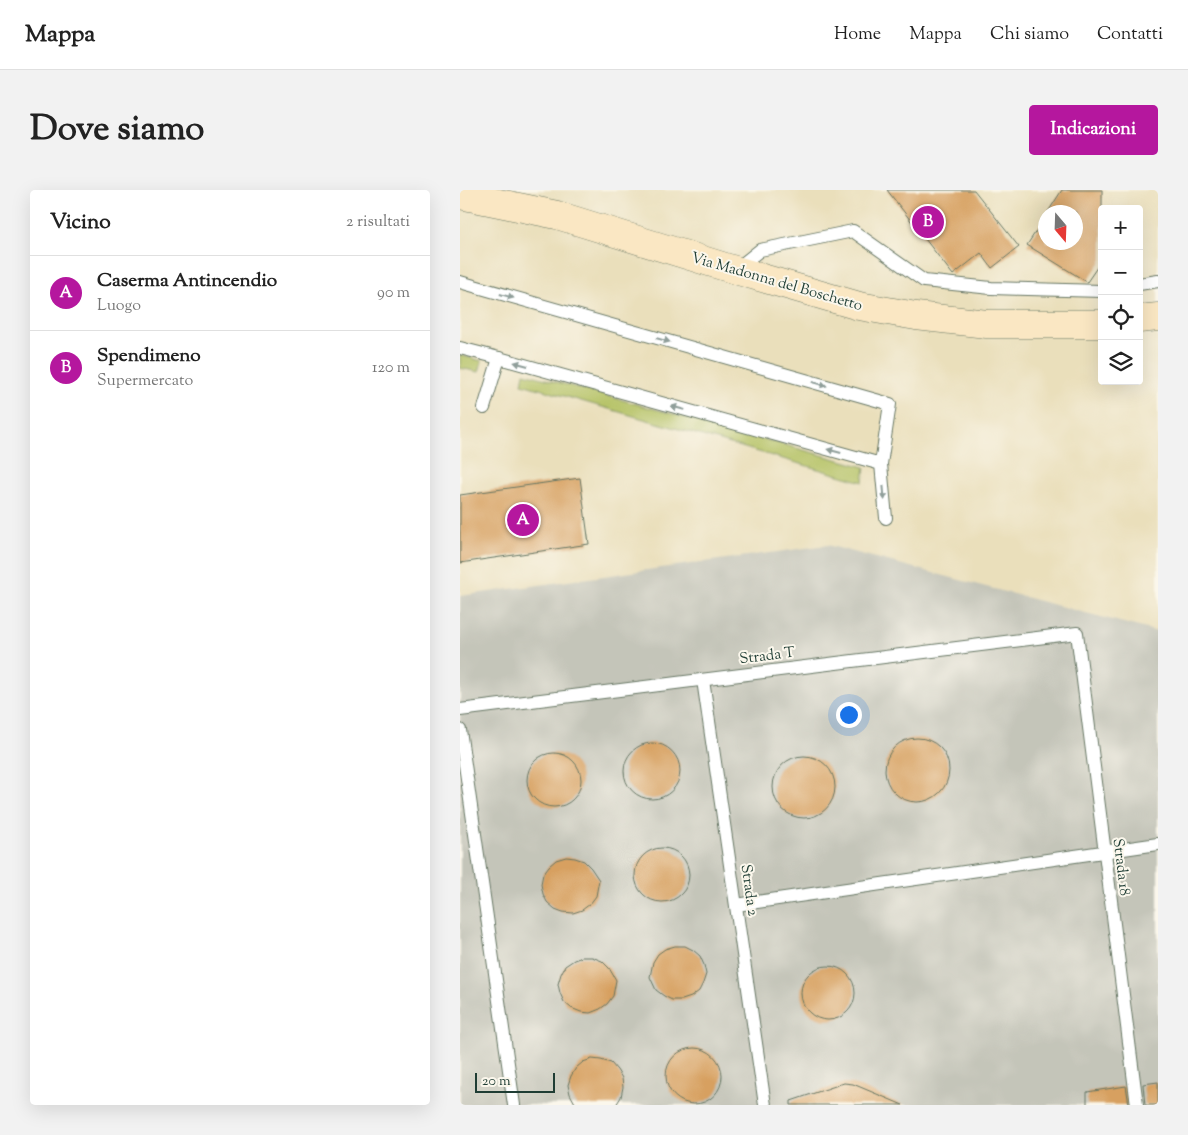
<!DOCTYPE html>
<html lang="it">
<head>
<meta charset="utf-8">
<style>
  :root { --surface:#fff; --page:#f2f2f2; --text:#222; --muted:#767676; --line:#e0e0e0; --accent:#b5179e }
  body { margin:0; font-family:"Sorts Mill Goudy",serif; background:var(--page); color:var(--text) }
  .controls { position:absolute; right:15px; top:15px; display:grid; overflow:hidden; border-radius:5px; box-shadow:0 5px 20px #0002 }
  .controls button { width:45px; height:45px; display:grid; place-items:center; padding:0; border:0; border-bottom:1px solid var(--line); background:var(--surface); color:var(--text); font:25px sans-serif }
  .compass { position:absolute; left:578px; top:15px; width:45px; height:45px; border-radius:50%; background:var(--surface); box-shadow:0 5px 20px #0002; rotate:161deg }
  .scale { position:absolute; left:15px; bottom:12px; width:80px; box-sizing:border-box; padding-left:5px; border:2px solid #1f3d34; border-top:0; font-size:14px; line-height:18px; white-space:nowrap; color:#1f3d34; -webkit-text-stroke:4px #fbf7ec; paint-order:stroke }
  .you { position:absolute; left:388px; top:524px; width:18px; height:18px; margin:-12px; border:4px solid #fff; border-radius:50%; background:#1a73e8; box-shadow:0 0 0 8px #1a73e833 }
  .badge { display:grid; place-items:center; width:32px; height:32px; border-radius:50%; background:var(--accent); color:#fff; font-size:16px; font-weight:700 }
  .pin { position:absolute; translate:-50% -50%; border:2px solid #fff; box-shadow:0 1px 5px #0006 }
  .list { margin:0; padding:0; list-style:none }
  h2 { display:flex; justify-content:space-between; align-items:center; height:65px; margin:0; padding:0 20px; font-size:21px }
  h2 small { font-size:16px; font-weight:400; color:var(--muted) }
  .list li { display:grid; grid-template-columns:32px 1fr auto; gap:15px; align-items:center; box-sizing:border-box; height:75px; padding:0 20px; border-top:1px solid var(--line) }
  .list b { display:block; font-size:19px; white-space:nowrap }
  .list p { margin:0; font-size:16px; white-space:nowrap; color:var(--muted) }
  .list em { font-size:16px; font-style:normal; color:var(--muted) }
  .icon { flex:none; width:28px; height:28px; fill:none; stroke:currentColor; stroke-width:2; stroke-linecap:round; stroke-linejoin:round }
  .map { position:relative; flex:none; width:698px; height:915px; overflow:hidden; border-radius:5px }
  header { display:flex; align-items:center; gap:30px; box-sizing:border-box; height:70px; padding:0 25px; background:var(--surface); border-bottom:1px solid var(--line) }
  header strong { font-size:24px }
  nav { display:flex; gap:28px; margin-inline-start:auto; font-size:18px }
  .intro { display:flex; align-items:center; justify-content:space-between; box-sizing:border-box; height:120px; padding:0 30px }
  h1 { margin:0; font-size:35px }
  .button { padding:12px 22px; border-radius:5px; background:var(--accent); color:#fff; font-size:18px; font-weight:700 }
  main { display:flex; gap:30px; padding:0 30px }
  aside { flex:1; background:var(--surface); border-radius:5px; box-shadow:0 5px 20px #0002 }
  .map>svg:first-child { display:block }
  .industrial { fill:#c4c5b9 }
  .green { fill:#b4c164; stroke:#6a7f4c }
  .building { fill:#d7a060 }
  .lines { fill:none; stroke-linecap:round; stroke-linejoin:round }
  .lane-casing { stroke:#667663; stroke-width:14 }
  .secondary-casing { stroke:#667663; stroke-width:29 }
  .lane { stroke:#fff; stroke-width:12 }
  .secondary { stroke:#fae7c3; stroke-width:28 }
  .oneway { fill:#8f9e9a }
  .labels { text-anchor:middle; stroke-width:4; stroke-linejoin:round; paint-order:stroke }
  .street-label { font-size:15px; fill:#1f3d34; stroke:#fbf7ec }
</style>
</head>
<body>
<header>
<strong>Mappa</strong>
<nav><a>Home</a><a>Mappa</a><a>Chi siamo</a><a>Contatti</a></nav>
</header>
<div class="intro"><h1>Dove siamo</h1><a class="button">Indicazioni</a></div>
<main>
<aside>
<h2>Vicino<small>2 risultati</small></h2>
<ul class="list">
<li><span class="badge">A</span><div><b>Caserma Antincendio</b><p>Luogo</p></div><em>90 m</em></li>
<li><span class="badge">B</span><div><b>Spendimeno</b><p>Supermercato</p></div><em>120 m</em></li>
</ul>
</aside>
<div class="map">
<svg width="698" height="915" viewBox="0 0 698 915">
  <rect width="100%" height="100%" fill="#fbf7ec"/>
  <filter id="ink" filterUnits="userSpaceOnUse"><feTurbulence type="fractalNoise" baseFrequency=".02" numOctaves="2"/><feDisplacementMap in="SourceGraphic" scale="10" xChannelSelector="R" yChannelSelector="G"/><feConvolveMatrix kernelMatrix="1 2 1 2 8 2 1 2 1" color-interpolation-filters="sRGB"/></filter>
  <filter id="wash" filterUnits="userSpaceOnUse"><feTurbulence type="fractalNoise" baseFrequency=".0096" numOctaves="4" result="noise"/><feDisplacementMap in="SourceGraphic" scale="20" xChannelSelector="R" yChannelSelector="G"/><feGaussianBlur stdDeviation="1.12" result="paint"/><feColorMatrix in="noise" values="0 0 0 0 0 0 0 0 0 0 0 0 0 0 0 0 0 1.4 0 .05"/><feComposite in="paint" operator="in"/></filter>
  <g filter="url(#wash)">
    <rect width="100%" height="100%" fill="#eadfbb"/>
    <!-- industrial -->
    <path class="industrial" d="M 367,355 L 698,442 L 698,915 L 0,915 L 0,406 Z"/>
    <!-- green -->
    <g class="green">
      <path d="M 0,165 L 22,171 L 19,182 L 0,178 Z"/>
      <path d="M 64,183 L 405,277 L 403,292 L 62,194 Z"/>
    </g>
    <g id="blocks">
      <!-- building -->
      <g class="building">
        <path d="M 427,0 L 514,0 L 559,57 L 532,78 L 521,63 L 493,85 Z"/>
        <path d="M 602,0 L 642,0 L 642,70 L 627,92 L 567,55 L 586,26 L 586,52 L 616,52 L 616,22 L 588,22 Z"/>
        <path d="M 120,288 L 129,354 L 0,373 L 0,305 Z"/>
        <circle cx="457" cy="580" r="32"/>
        <circle cx="192" cy="581" r="28"/>
        <circle cx="94" cy="590" r="27"/>
        <circle cx="344" cy="597" r="31"/>
        <circle cx="202" cy="685" r="27"/>
        <path d="M 106,667 L 115,668 L 124,671 L 131,678 L 139,690 L 136,706 L 130,714 L 122,720 L 113,723 L 103,722 L 95,719 L 87,712 L 83,704 L 81,694 L 83,684 L 89,676 L 96,670 Z"/>
        <path d="M 215,756 L 225,756 L 233,760 L 240,766 L 244,775 L 246,784 L 243,793 L 239,801 L 231,807 L 222,810 L 212,810 L 204,806 L 196,800 L 190,787 L 193,772 L 198,764 L 205,759 Z"/>
        <path d="M 122,767 L 132,767 L 142,771 L 149,778 L 156,790 L 153,806 L 147,814 L 140,819 L 130,823 L 121,822 L 111,818 L 104,812 L 100,803 L 98,794 L 101,784 L 105,776 L 114,770 Z"/>
        <circle cx="368" cy="803" r="27"/>
        <circle cx="234" cy="886" r="28"/>
        <path d="M 132,869 L 141,870 L 151,873 L 157,880 L 162,888 L 163,897 L 161,907 L 156,915 L 116,915 L 110,904 L 108,895 L 111,886 L 116,878 L 123,872 Z"/>
        <path d="M 698,892 L 698,915 L 685,915 L 683,894 Z"/>
        <path d="M 384,893 L 393,894 L 443,915 L 331,915 L 331,911 Z"/>
        <path d="M 666,896 L 669,915 L 627,915 L 627,902 Z"/>
      </g>
    </g>
  </g>
  <g filter="url(#ink)">
    <use href="#blocks" fill-opacity="0" stroke="#667663" stroke-width="1"/>
    <g class="lines">
      <defs>
        <g id="lane">
          <path d="M 275,80 L 300,60 L 393,41 L 464,91 L 531,98 L 642,101"/>
          <path d="M 0,92 L 430,214 L 421,274 L 426,328"/>
          <path d="M 679,94 L 698,91"/>
          <path d="M 0,158 L 39,168 L 24,218"/>
          <path d="M 39,168 L 421,274"/>
          <path d="M 243,490 L 305,915"/>
          <path d="M 0,520 L 617,443 L 677,915"/>
          <path d="M 0,540 L 54,915"/>
          <path d="M 276,715 L 698,654"/>
        </g>
        <g id="secondary">
          <path d="M 0,5 L 97,25 L 275,80 L 399,116 L 456,126 L 527,134 L 642,134"/>
          <path d="M 679,129 L 698,127"/>
        </g>
      </defs>
      <!-- lane casing -->
      <use href="#lane" class="lane-casing"/>
      <!-- secondary casing -->
      <use href="#secondary" class="secondary-casing"/>
      <!-- lane -->
      <use href="#lane" class="lane"/>
      <!-- secondary -->
      <use href="#secondary" class="secondary"/>
    </g>
    <!-- one-way arrows -->
    <defs><path id="oneway-solid" d="M-6-.8H1V-3.2L6.5 0L1 3.2V.8H-6Z" transform="scale(1.25)"/></defs>
    <g class="oneway">
      <use href="#oneway-solid" transform="translate(47 106) rotate(16)"/>
      <use href="#oneway-solid" transform="translate(203 150) rotate(16)"/>
      <use href="#oneway-solid" transform="translate(61 174) rotate(-165)"/>
      <use href="#oneway-solid" transform="translate(360 194) rotate(16)"/>
      <use href="#oneway-solid" transform="translate(218 218) rotate(-165)"/>
      <use href="#oneway-solid" transform="translate(374 261) rotate(-165)"/>
      <use href="#oneway-solid" transform="translate(424 303) rotate(85)"/>
    </g>
  </g>
  <g class="labels">
    <!-- street labels -->
    <g class="street-label">
      <text transform="translate(317 91) rotate(16)" y="5">Via Madonna del Boschetto</text>
      <text transform="translate(307 465) rotate(-7)" y="5">Strada T</text>
      <text transform="translate(662 677) rotate(83)" y="5">Strada 18</text>
      <text transform="translate(290 700) rotate(82)" y="5">Strada 2</text>
    </g>
  </g>
</svg>
<div class="controls">
<button>+</button>
<button>−</button>
<button><svg class="icon" aria-label="locate" viewBox="0 0 24 24"><circle cx="12" cy="12" r="6"/><path d="M12 2v4M12 18v4M2 12h4M18 12h4"/></svg></button>
<button><svg class="icon" aria-label="layers" viewBox="0 0 24 24"><path d="M12 4l9 5-9 5-9-5zM3 14l9 5 9-5"/></svg></button>
</div>
<svg class="compass" viewBox="-18 -18 36 36"><path d="M0-13l5 13h-10z" fill="#e53935"/><path d="M0 13l5-13h-10z" fill="#767676"/></svg>
<div class="scale">20 m</div>
<div class="you"></div>
<div class="pin badge" style="left:63px;top:330px">A</div>
<div class="pin badge" style="left:468px;top:32px">B</div>
</div>
</main>
</body>
</html>
